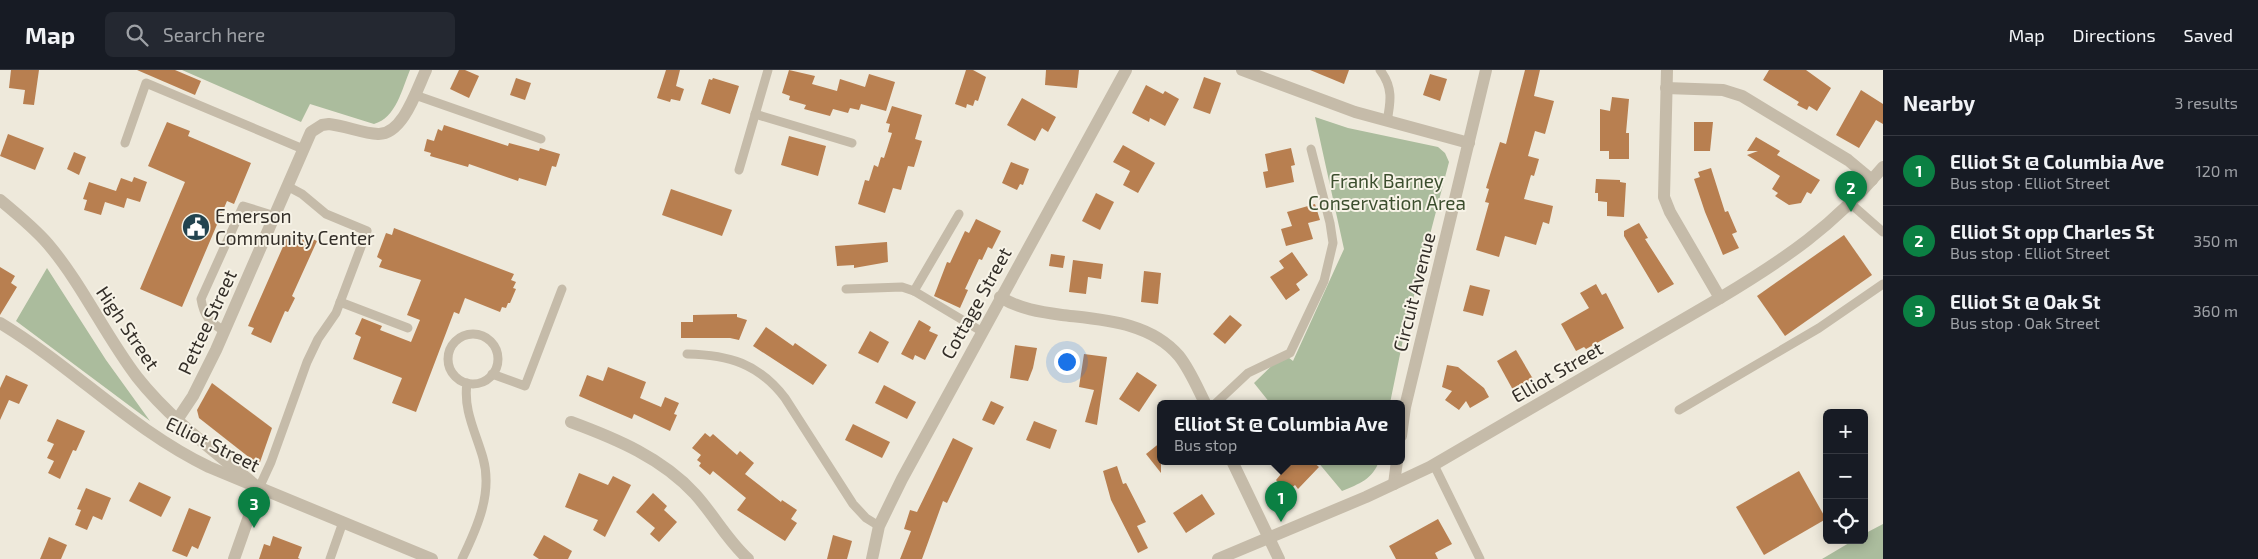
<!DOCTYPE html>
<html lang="en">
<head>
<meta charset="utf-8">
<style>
  :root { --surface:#171b24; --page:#242831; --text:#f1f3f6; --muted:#9ea1a6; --line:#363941; --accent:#0b8043 }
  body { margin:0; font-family:"Exo 2",sans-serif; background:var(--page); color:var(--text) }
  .controls { position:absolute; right:15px; bottom:15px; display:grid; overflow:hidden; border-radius:8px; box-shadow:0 2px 12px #0003 }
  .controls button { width:45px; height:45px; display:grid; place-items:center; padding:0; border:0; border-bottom:1px solid var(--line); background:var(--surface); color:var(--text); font:25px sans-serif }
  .you { position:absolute; left:1066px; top:291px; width:18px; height:18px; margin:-12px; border:4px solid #fff; border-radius:50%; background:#1a73e8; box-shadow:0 0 0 8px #1a73e833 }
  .badge { display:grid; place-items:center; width:32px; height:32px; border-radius:50%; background:var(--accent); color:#fff; font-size:16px; font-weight:700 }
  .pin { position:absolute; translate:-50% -41px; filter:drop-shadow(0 1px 2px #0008) }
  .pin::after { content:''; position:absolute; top:26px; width:18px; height:15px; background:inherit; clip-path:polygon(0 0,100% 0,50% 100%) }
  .popup { position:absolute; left:1157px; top:330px; width:248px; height:65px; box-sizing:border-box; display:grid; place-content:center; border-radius:8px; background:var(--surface); filter:drop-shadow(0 1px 4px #0005); font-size:16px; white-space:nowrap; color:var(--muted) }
  .popup b { font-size:19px; color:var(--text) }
  .popup::after { content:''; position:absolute; left:50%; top:100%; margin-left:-10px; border:10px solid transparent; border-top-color:var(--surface) }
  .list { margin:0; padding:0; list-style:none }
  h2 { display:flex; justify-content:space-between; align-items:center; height:65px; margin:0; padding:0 20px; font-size:21px }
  h2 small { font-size:16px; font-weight:400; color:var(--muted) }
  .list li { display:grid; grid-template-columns:32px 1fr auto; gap:15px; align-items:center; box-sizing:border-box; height:70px; padding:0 20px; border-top:1px solid var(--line) }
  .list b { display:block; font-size:19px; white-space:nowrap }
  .list p { margin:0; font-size:16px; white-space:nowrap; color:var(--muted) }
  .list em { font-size:16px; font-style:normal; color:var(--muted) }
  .icon { flex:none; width:28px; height:28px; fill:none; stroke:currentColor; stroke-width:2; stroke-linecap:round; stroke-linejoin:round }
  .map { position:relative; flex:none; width:1883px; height:489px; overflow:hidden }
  header { display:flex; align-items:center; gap:30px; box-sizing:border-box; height:70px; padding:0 25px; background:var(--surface); border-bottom:1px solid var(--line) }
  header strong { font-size:24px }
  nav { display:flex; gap:28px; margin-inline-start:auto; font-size:18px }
  .search { width:350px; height:45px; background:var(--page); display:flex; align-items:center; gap:12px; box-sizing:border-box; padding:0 18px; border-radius:8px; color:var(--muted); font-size:19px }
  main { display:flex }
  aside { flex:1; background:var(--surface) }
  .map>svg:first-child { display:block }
  .green { fill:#abbc9d }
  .building { fill:#b87f50 }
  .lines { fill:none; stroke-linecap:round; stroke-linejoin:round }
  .service { stroke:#c5bba9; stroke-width:9 }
  .minor { stroke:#c5bba9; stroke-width:12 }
  .tertiary { stroke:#c5bba9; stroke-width:12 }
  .labels { text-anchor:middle; stroke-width:4; stroke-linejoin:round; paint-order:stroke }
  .park-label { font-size:19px; fill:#3c4e2e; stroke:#f7f3e7 }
  .poi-label { font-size:19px; fill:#332e28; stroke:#f7f3e7; text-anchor:start }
  .street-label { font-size:19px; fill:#332e28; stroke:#f7f3e7 }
</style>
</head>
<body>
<header>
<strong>Map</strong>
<div class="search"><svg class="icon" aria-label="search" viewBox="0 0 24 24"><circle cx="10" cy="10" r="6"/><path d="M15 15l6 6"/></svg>Search here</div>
<nav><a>Map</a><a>Directions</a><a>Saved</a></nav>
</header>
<main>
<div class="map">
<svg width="1883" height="489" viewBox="0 0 1883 489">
  <rect width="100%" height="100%" fill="#eee9db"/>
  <!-- green -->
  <g class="green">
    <path d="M 182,0 L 410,0 C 402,19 396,48 374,54 L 310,34 L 301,52 Z"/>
    <path d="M 1315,47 L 1348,58 L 1438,77 L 1445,83 L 1449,92 L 1405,260 L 1390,333 L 1270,333 L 1254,313 L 1284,284 L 1293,291 L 1344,179 Z"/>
    <path d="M 47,198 L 106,290 L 150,351 L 16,251 Z"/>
    <path d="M 1317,391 L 1379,391 C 1373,409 1359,414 1342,421 Z"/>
    <path d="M 1883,454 L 1883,489 L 1822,489 L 1854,470 L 1864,470 L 1864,464 Z"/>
  </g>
  <!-- building -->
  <g class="building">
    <path d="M 11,0 L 39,0 L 34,35 L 23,34 L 25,20 L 9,18 Z"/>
    <path d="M 137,0 L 175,0 L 201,11 L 195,25 Z"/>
    <path d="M 459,0 L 465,0 L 479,6 L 469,28 L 450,19 Z"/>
    <path d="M 666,0 L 680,0 L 676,16 L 684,19 L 680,31 L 671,29 L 670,32 L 657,28 Z"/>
    <path d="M 789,0 L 815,6 L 812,14 L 837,21 L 840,9 L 865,17 L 869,4 L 895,12 L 886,41 L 861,34 L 859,40 L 850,38 L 848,43 L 833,39 L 830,46 L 804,39 L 806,35 L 789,30 L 790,26 L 782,23 Z"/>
    <path d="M 966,0 L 973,0 L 986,7 L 978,31 L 975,30 L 973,36 L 967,34 L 966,38 L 955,34 Z"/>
    <path d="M 1046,0 L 1079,0 L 1077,18 L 1045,15 Z"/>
    <path d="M 1310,0 L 1349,0 L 1344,14 Z"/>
    <path d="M 1525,0 L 1540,0 L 1534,26 L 1554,31 L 1545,64 L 1535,61 L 1528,86 L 1539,89 L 1534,106 L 1531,105 L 1524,129 L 1553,136 L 1549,154 L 1543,152 L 1536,175 L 1505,166 L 1499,187 L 1476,180 L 1489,133 L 1485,132 L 1489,119 L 1486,118 L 1500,72 L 1506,74 Z"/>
    <path d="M 1769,0 L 1806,0 L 1831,18 L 1817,41 L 1809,36 L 1807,40 L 1797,35 L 1799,32 L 1763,10 Z"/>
    <path d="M 1430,4 L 1447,9 L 1440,31 L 1423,25 Z"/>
    <path d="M 1204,7 L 1221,13 L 1210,44 L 1193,38 Z"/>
    <path d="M 516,8 L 531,13 L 525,30 L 510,25 Z"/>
    <path d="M 713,8 L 739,16 L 730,44 L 701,34 L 709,9 L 712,10 Z"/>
    <path d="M 1146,15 L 1163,24 L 1165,21 L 1179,29 L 1165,56 L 1150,48 L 1149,52 L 1132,43 Z"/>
    <path d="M 1861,20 L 1883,34 L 1883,54 L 1876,50 L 1859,78 L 1836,65 Z"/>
    <path d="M 1612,27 L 1629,29 L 1626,63 L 1629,63 L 1629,89 L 1609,89 L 1609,81 L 1600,81 L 1600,39 L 1610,41 Z"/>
    <path d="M 1022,28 L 1056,47 L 1048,62 L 1042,58 L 1035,71 L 1007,55 Z"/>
    <path d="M 892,36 L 922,45 L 915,69 L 922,71 L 914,97 L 908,96 L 901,120 L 893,118 L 885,143 L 858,134 L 865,110 L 869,111 L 874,95 L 878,97 L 881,87 L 884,88 L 892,63 L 888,62 L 890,54 L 886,53 Z"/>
    <path d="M 167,52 L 190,61 L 188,66 L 251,93 L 234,134 L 227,131 L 182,237 L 140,219 L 185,112 L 148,96 Z"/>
    <path d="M 1694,52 L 1713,52 L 1710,81 L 1694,81 Z"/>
    <path d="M 444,55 L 508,76 L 509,73 L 539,81 L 540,78 L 560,84 L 556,97 L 552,96 L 546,116 L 519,108 L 518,111 L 469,94 L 468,97 L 430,86 L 431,83 L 424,81 L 427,69 L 434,71 L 438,59 L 442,61 Z"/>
    <path d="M 8,64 L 44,78 L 35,100 L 0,86 Z"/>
    <path d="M 789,66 L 826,76 L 818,106 L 781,95 Z"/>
    <path d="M 1756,67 L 1780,81 L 1777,85 L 1820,110 L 1811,124 L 1807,122 L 1801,133 L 1789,135 L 1775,126 L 1778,123 L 1772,119 L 1780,106 L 1747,85 L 1758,81 L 1747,81 Z"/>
    <path d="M 1123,75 L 1155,93 L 1138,123 L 1123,115 L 1130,101 L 1113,92 Z"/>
    <path d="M 1291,78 L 1295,95 L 1291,96 L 1294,112 L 1266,118 L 1263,102 L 1268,101 L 1265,84 Z"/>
    <path d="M 74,82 L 86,87 L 79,105 L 67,99 Z"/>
    <path d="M 1011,92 L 1029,99 L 1023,115 L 1020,114 L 1017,120 L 1002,113 Z"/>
    <path d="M 1711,98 L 1725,142 L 1728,141 L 1737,162 L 1732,164 L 1739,178 L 1723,185 L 1705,142 L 1694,109 L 1700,107 L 1698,102 Z"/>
    <path d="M 134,107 L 147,112 L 140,132 L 127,128 L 124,138 L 105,132 L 101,145 L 84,140 L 87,130 L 83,129 L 89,112 L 116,121 L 121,108 L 132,112 Z"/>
    <path d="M 1596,109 L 1620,110 L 1620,112 L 1626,113 L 1624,147 L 1607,146 L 1607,132 L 1598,131 L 1598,123 L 1595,123 Z"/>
    <path d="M 671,119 L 732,140 L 722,166 L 662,145 Z"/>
    <path d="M 1096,123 L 1114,132 L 1100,160 L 1082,151 Z"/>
    <path d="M 1315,134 L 1320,150 L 1308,153 L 1313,169 L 1286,176 L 1281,159 L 1292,156 L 1287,142 Z"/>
    <path d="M 976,149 L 1001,161 L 992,179 L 988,177 L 982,190 L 979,189 L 965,219 L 968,220 L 960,238 L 934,226 L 947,192 L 950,193 L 965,161 L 969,163 Z"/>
    <path d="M 1639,153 L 1648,168 L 1645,169 L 1674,214 L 1658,223 L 1624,166 L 1624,161 Z"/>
    <path d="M 394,158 L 514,204 L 511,210 L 516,212 L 513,218 L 516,219 L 510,233 L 508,233 L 506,238 L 502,237 L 500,242 L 465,228 L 459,244 L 454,242 L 416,342 L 392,333 L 402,308 L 353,289 L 361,267 L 355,264 L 362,248 L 382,256 L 380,260 L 411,272 L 420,250 L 407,245 L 421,210 L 379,197 L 382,190 L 377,187 L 386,163 L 392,165 Z"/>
    <path d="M 289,163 L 304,170 L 306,166 L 317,171 L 292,226 L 295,228 L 288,242 L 285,241 L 271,273 L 251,264 L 254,258 L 248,256 Z"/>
    <path d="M 1844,165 L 1872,205 L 1785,266 L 1757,226 Z"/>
    <path d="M 887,172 L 888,192 L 854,198 L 854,195 L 837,196 L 835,176 Z"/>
    <path d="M 1292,182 L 1308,205 L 1296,214 L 1300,220 L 1286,230 L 1270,207 L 1284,198 L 1279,191 Z"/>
    <path d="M 1051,184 L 1065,186 L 1063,198 L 1049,196 Z"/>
    <path d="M 1073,190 L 1103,194 L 1101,209 L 1088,207 L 1086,224 L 1069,222 Z"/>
    <path d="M 0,197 L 15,206 L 11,213 L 17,217 L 0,245 Z"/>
    <path d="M 1144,201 L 1161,203 L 1158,234 L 1141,232 Z"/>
    <path d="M 1596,214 L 1602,225 L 1606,223 L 1624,258 L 1586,279 L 1584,277 L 1576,281 L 1561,254 L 1589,238 L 1580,223 Z"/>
    <path d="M 1470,215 L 1490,220 L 1483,246 L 1463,241 Z"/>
    <path d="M 737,244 L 737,247 L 747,250 L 739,270 L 730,268 L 681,268 L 681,252 L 693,252 L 693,245 Z"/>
    <path d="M 1230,245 L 1242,255 L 1225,274 L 1213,264 Z"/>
    <path d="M 919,250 L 931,257 L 929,261 L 938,265 L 925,290 L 915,285 L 913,290 L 901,284 Z"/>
    <path d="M 766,257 L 793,276 L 795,273 L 827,295 L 813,315 L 753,276 Z"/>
    <path d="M 870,261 L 889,272 L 878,293 L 858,283 Z"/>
    <path d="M 1015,275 L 1037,278 L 1033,298 L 1028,311 L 1010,308 Z"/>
    <path d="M 1516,280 L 1533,309 L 1513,320 L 1497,291 Z"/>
    <path d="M 1084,284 L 1107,287 L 1097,355 L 1085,352 L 1094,320 L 1079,317 Z"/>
    <path d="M 1447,295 L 1458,297 L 1484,318 L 1489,327 L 1470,338 L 1466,331 L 1459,340 L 1445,330 L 1452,321 L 1442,317 Z"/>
    <path d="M 608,297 L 646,312 L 640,328 L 661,337 L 665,327 L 679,333 L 674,344 L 677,345 L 670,361 L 634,344 L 632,349 L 579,326 L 587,305 L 603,311 Z"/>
    <path d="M 1137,302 L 1157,315 L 1139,342 L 1119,329 Z"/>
    <path d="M 6,305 L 28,315 L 19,334 L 9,330 L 0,350 L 0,318 Z"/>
    <path d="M 212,313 L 272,358 L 259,395 L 199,348 L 197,340 Z"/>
    <path d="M 884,315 L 916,332 L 907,349 L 875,333 Z"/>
    <path d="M 991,331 L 1004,337 L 994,355 L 982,350 Z"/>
    <path d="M 57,349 L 85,361 L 76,381 L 73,380 L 60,409 L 48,403 L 54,391 L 47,388 L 54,374 L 47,371 Z"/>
    <path d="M 1034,351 L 1057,360 L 1050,379 L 1026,370 Z"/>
    <path d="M 853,354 L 890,372 L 882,388 L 845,370 Z"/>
    <path d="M 705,363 L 710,367 L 713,364 L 737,385 L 740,381 L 754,393 L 745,404 L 781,432 L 782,430 L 797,440 L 791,449 L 797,453 L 785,471 L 737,440 L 746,428 L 713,401 L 710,405 L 699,396 L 701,393 L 697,390 L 701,385 L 692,378 Z"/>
    <path d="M 953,368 L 973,378 L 947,433 L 943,431 L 922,489 L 900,489 L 911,461 L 904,459 L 910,440 L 917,442 Z"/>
    <path d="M 1161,372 L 1161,403 L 1146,384 Z"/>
    <path d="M 1277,391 L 1312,391 L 1319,397 L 1298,419 L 1295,415 L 1287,422 L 1276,410 L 1286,398 Z"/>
    <path d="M 1117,396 L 1123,414 L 1126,413 L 1146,452 L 1137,456 L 1148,478 L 1138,483 L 1111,430 L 1103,401 Z"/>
    <path d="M 1799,401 L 1826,449 L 1764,485 L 1736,437 Z"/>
    <path d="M 579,403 L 608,415 L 613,406 L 631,415 L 605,467 L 593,460 L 598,450 L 565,437 Z"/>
    <path d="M 139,412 L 171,427 L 161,447 L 129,431 Z"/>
    <path d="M 86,418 L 111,428 L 102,450 L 93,446 L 87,460 L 75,455 L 81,440 L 77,439 Z"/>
    <path d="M 653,423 L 667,436 L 664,440 L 677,452 L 659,472 L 650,464 L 655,458 L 636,442 Z"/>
    <path d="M 1202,424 L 1215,444 L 1186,463 L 1173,443 Z"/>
    <path d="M 189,438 L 211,447 L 198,479 L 192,476 L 187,487 L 172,481 Z"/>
    <path d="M 1438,449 L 1452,474 L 1435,483 L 1438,489 L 1396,489 L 1389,476 Z"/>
    <path d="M 544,465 L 572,481 L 568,489 L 539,489 L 533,485 Z"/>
    <path d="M 833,465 L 852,471 L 847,489 L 827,489 Z"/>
    <path d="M 273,466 L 302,477 L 298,488 L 300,489 L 259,489 L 264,474 L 270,476 Z"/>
    <path d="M 49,467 L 67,475 L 61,489 L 40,489 Z"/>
  </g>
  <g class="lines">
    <!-- service -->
    <g class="service">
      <path d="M 1380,0 C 1393,17 1391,31 1387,51"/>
      <path d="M 415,25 L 541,69"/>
      <path d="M 755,44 L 852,73"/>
      <path d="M 125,73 L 146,13 L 303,79"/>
      <path d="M 739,100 L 768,0"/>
      <path d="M 1851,134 L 1883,162"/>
      <path d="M 846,219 L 902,217 L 914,221 L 981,261"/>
      <path d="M 914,221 L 959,144"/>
      <path d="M 340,232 L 408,258"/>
      <path d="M 224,261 C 210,252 204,247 201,229 L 243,136 L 275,146"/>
      <circle cx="473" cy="289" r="25"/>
      <path d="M 687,284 C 729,285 758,293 785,328 L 853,434 L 866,448 L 879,456"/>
      <path d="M 492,304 L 525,316 L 562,219"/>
      <path d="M 1216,333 L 1248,303 L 1290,283 L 1324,211 L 1333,173 L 1330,153 L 1311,79"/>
      <path d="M 1679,340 L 1819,258 L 1883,214"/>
      <path d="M 1434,395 L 1480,489"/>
      <path d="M 259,418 L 271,392 L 307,292 L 318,269 L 336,243 L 367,161 L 326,144 L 302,124 L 287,116"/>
      <path d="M 330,489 L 343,452"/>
      <path d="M 462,489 C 477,458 493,423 483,388 C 476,363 463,340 467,313"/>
    </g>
    <!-- minor -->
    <g class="minor">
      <path d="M 1242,0 L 1355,42 L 1469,73"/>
      <path d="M 1667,0 L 1664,127 L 1670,142 L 1720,228"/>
      <path d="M 1666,18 L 1723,20 L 1742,26 L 1848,90 L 1872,110"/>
      <path d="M 0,130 C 17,144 34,158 48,174 C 82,214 105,265 137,307 C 170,349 214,381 255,415"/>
      <path d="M 1000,227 C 1020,239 1040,242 1062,245 C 1104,250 1150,252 1179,286 C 1190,300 1197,317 1205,333"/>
      <path d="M 177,350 L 193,326 L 216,280 L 311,62 L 322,55 L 329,54 C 346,56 362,63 378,64 C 403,65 417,19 426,0"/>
      <path d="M 571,352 C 617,369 662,388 695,424 C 714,445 727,470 748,489"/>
      <path d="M 1401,366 L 1405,337 L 1486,0"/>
      <path d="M 1232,391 L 1279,489"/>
      <path d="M 1394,414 L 1397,391"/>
      <path d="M 872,489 L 879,456 L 902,409 L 1126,0"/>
    </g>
    <!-- tertiary -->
    <g class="tertiary">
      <path d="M 0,253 C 73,297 132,360 209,397 L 432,489"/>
      <path d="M 234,489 L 259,418"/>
      <path d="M 1218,489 L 1366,427 L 1430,397 L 1720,228 C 1785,189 1834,156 1883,97"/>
    </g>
  </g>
  <!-- icons -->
  <defs>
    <symbol id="civic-disc" viewBox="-11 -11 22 22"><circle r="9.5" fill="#22434f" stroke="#f7f3e7"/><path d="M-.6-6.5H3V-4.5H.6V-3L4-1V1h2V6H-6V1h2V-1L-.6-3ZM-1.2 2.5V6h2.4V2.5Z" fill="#fff"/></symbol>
  </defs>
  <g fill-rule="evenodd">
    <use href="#civic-disc" x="180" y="141" width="32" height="32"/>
  </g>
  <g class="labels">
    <!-- park labels -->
    <g class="park-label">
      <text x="1387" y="118">Frank Barney<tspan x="1387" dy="22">Conservation Area</tspan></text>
    </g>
    <!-- poi labels -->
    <g class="poi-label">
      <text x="215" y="153">Emerson<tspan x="215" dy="22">Community Center</tspan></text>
    </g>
    <!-- street labels -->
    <g class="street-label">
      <text transform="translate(1414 222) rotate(-76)" y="7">Circuit Avenue</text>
      <text transform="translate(976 233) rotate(-61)" y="7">Cottage Street</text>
      <text transform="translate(207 252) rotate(-65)" y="7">Pettee Street</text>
      <text transform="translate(128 258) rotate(56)" y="7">High Street</text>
      <text transform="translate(1557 302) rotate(-30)" y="7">Elliot Street</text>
      <text transform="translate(213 374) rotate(26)" y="7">Elliot Street</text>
    </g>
  </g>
</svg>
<div class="controls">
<button>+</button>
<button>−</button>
<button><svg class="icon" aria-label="locate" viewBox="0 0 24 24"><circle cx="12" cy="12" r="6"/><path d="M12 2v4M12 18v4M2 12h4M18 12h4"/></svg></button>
</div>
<div class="you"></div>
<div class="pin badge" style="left:1281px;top:452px">1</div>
<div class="popup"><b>Elliot St @ Columbia Ave</b>Bus stop</div>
<div class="pin badge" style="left:1851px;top:142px">2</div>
<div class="pin badge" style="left:254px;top:458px">3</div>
</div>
<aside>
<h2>Nearby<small>3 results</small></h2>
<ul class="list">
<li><span class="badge">1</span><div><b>Elliot St @ Columbia Ave</b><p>Bus stop · Elliot Street</p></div><em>120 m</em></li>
<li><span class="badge">2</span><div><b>Elliot St opp Charles St</b><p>Bus stop · Elliot Street</p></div><em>350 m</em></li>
<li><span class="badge">3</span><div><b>Elliot St @ Oak St</b><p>Bus stop · Oak Street</p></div><em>360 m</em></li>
</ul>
</aside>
</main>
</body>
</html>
